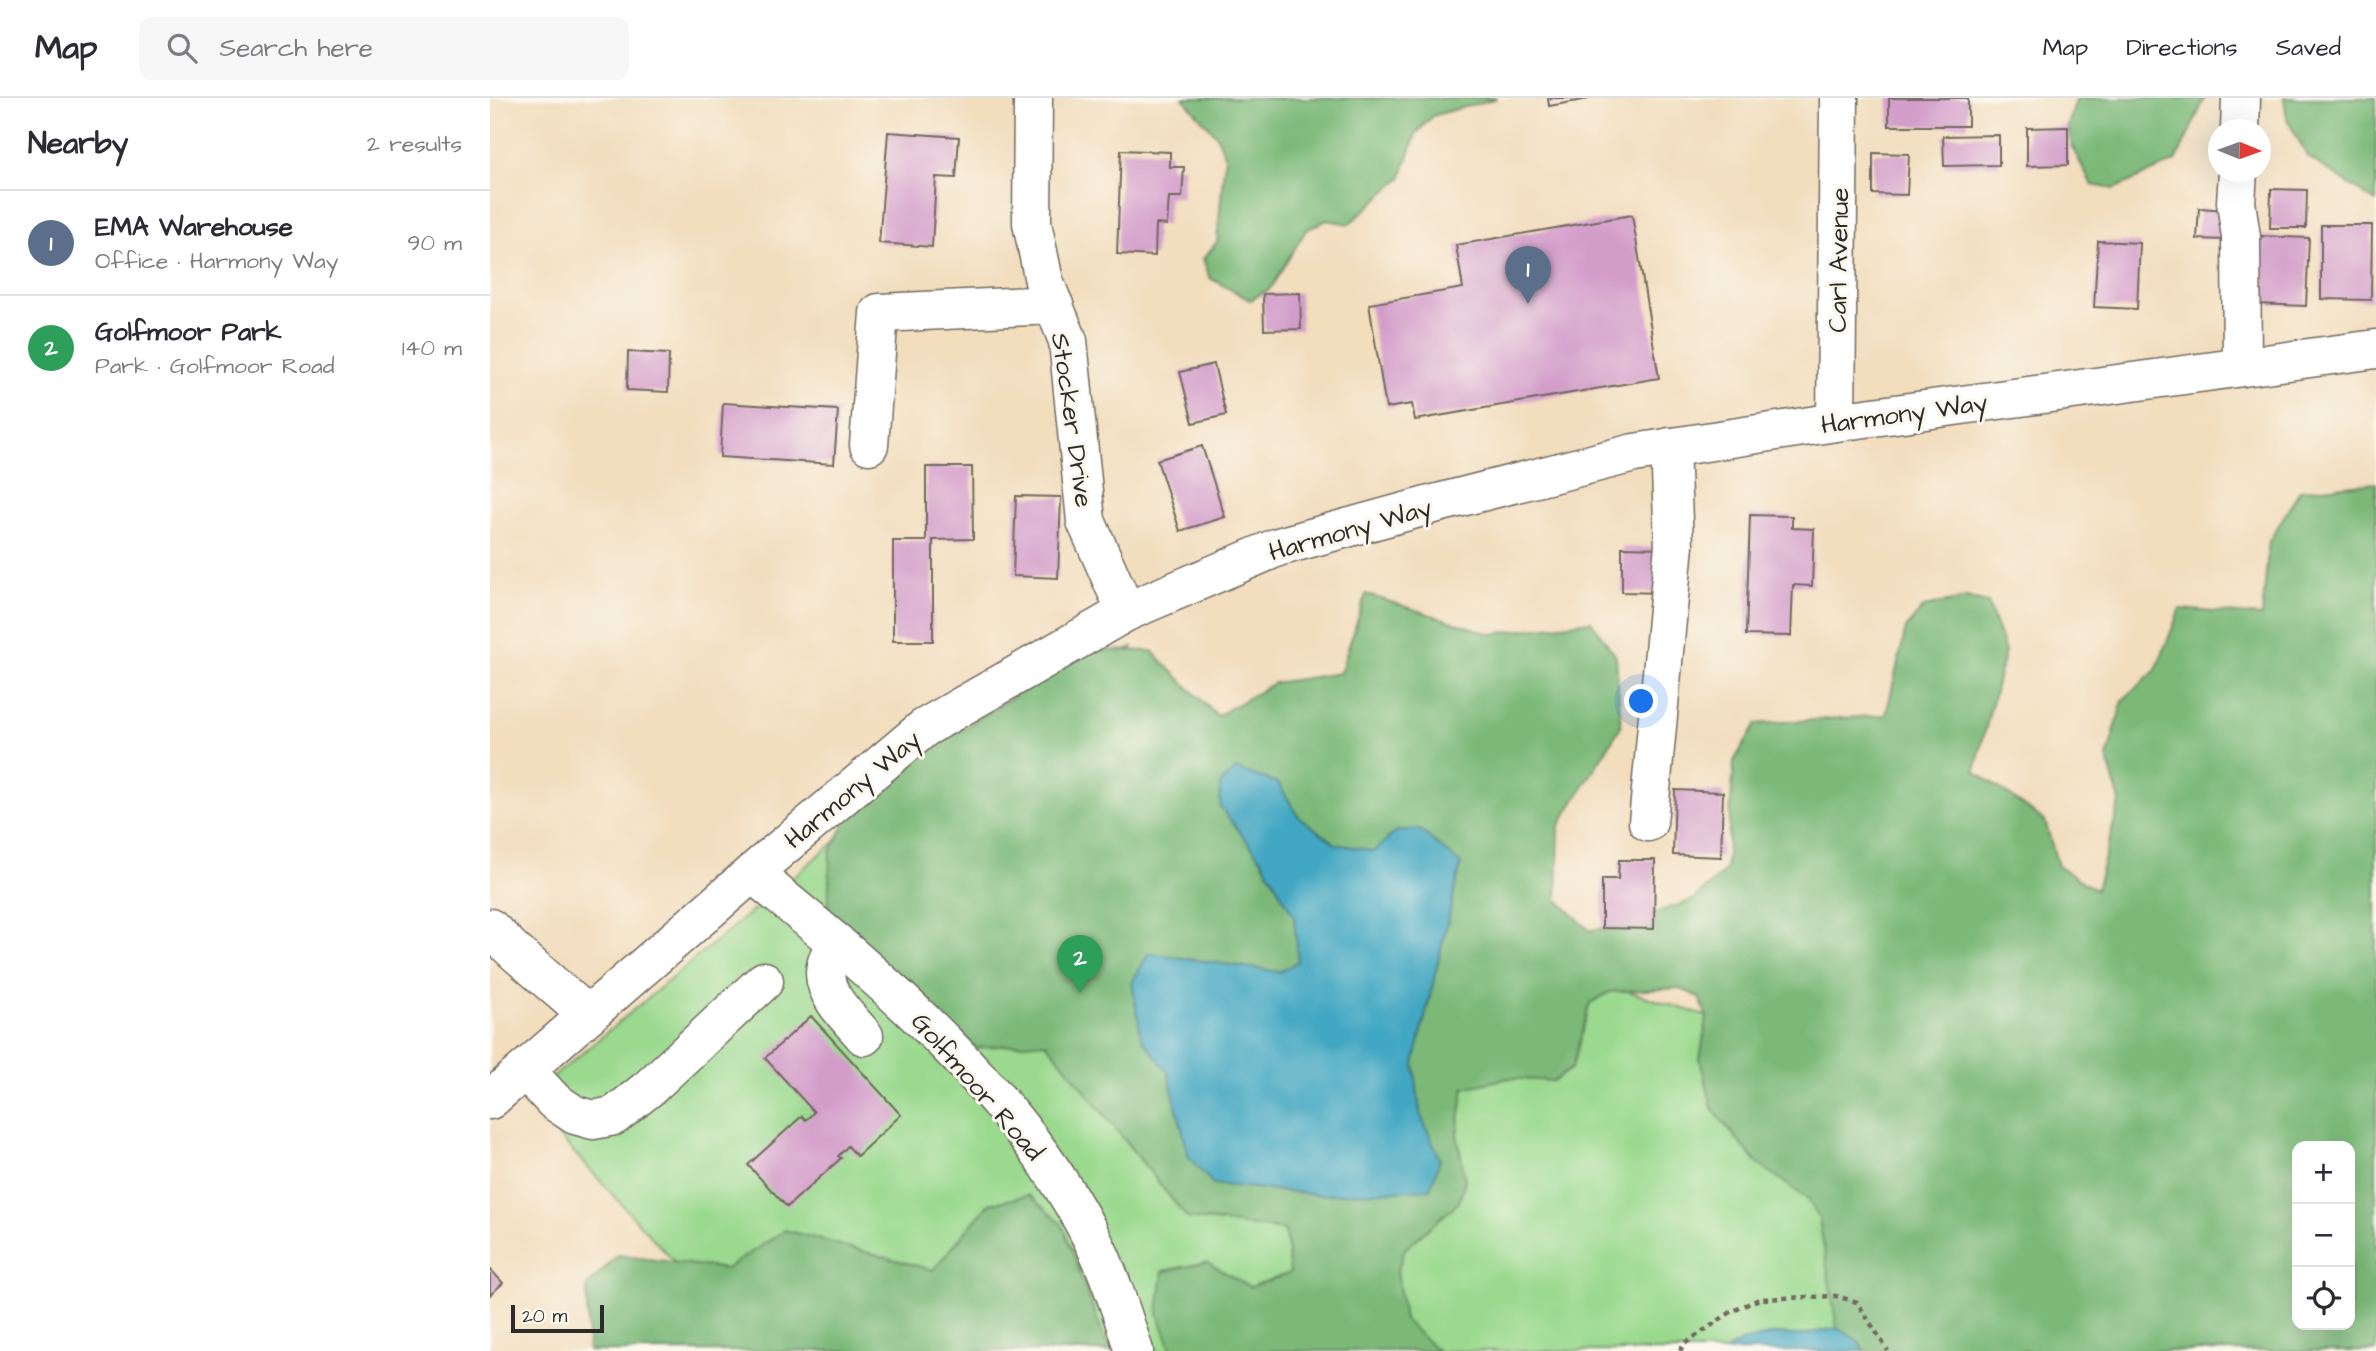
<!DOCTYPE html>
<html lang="en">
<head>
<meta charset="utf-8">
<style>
  :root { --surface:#fff; --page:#f7f7f7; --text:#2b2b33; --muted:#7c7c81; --line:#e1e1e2; --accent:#1f6fb2 }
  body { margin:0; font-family:"Architects Daughter",sans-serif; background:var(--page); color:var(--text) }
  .controls { position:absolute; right:21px; bottom:21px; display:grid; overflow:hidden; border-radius:14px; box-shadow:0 7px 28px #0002 }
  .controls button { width:63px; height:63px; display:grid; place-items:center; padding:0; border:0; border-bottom:2px solid var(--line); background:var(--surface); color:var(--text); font:35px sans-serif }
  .compass { position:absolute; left:1718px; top:21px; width:63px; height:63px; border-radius:50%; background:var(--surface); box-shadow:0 7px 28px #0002; rotate:91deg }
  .scale { position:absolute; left:21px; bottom:18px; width:93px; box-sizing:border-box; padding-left:7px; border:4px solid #2b2b2b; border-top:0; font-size:19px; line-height:24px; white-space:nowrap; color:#2b2b2b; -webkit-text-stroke:5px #fbf7ec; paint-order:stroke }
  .you { position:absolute; left:1152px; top:604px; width:24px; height:24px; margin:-18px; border:5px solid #fff; border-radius:50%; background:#1a73e8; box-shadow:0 0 0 10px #1a73e833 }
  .badge { display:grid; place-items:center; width:46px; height:46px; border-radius:50%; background:var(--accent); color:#fff; font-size:23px; font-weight:700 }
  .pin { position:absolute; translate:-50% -58px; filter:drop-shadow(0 2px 4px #0008) }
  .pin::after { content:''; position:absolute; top:37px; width:24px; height:21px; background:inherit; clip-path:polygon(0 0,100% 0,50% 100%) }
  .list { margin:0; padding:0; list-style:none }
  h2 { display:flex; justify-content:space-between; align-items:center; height:91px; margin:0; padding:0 28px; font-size:30px }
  h2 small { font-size:23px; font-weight:400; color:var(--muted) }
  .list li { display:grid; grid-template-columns:46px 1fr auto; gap:21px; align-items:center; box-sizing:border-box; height:105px; padding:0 28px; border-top:2px solid var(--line) }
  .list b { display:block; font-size:26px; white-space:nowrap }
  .list p { margin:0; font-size:23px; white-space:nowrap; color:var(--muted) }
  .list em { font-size:23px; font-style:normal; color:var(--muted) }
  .icon { flex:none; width:38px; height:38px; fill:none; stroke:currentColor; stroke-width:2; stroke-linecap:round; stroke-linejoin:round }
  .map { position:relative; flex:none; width:1886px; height:1253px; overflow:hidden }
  header { display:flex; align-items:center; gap:42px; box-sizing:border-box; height:98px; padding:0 35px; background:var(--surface); border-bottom:2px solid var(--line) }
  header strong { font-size:33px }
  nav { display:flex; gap:38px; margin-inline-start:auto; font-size:24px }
  .search { width:490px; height:63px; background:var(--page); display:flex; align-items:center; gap:18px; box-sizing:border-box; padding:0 24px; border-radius:14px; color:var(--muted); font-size:26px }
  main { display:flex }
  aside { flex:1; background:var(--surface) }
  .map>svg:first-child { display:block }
  .green { fill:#9ad98e; stroke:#62825c; stroke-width:2 }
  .forest { fill:#7bb979; stroke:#537252; stroke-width:2; fill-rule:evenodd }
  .water { fill:#42a7c2; stroke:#366976; stroke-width:2 }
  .building { fill:#d39dca }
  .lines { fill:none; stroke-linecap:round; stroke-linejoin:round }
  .minor-casing { stroke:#71695e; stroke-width:41 }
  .path { stroke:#71695e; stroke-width:4.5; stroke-dasharray:5 5; stroke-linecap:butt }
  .minor { stroke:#fff; stroke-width:38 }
  .labels { text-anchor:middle; stroke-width:6; stroke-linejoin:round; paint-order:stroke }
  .street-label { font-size:26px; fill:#2b2b2b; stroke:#fbf7ec }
</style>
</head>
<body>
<header>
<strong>Map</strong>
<div class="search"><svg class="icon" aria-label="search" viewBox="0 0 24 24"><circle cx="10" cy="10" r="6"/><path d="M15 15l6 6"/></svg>Search here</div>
<nav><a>Map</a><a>Directions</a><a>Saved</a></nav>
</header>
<main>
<aside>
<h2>Nearby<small>2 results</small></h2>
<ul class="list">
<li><span class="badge" style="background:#5c6f8a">1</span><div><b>EMA Warehouse</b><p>Office · Harmony Way</p></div><em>90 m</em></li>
<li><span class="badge" style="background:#2e9e5b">2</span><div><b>Golfmoor Park</b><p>Park · Golfmoor Road</p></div><em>140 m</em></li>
</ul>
</aside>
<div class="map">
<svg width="1886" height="1253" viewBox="0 0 1886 1253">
  <rect width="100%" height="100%" fill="#fbf7ec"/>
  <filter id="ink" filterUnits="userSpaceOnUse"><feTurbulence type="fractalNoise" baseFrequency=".0143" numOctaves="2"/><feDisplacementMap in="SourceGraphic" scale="14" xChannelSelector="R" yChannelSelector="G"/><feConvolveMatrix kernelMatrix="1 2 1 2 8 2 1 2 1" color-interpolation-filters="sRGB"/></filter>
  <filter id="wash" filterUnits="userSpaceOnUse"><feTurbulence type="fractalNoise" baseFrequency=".00686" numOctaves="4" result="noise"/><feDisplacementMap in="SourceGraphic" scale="28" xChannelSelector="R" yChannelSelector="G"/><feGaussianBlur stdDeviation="1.57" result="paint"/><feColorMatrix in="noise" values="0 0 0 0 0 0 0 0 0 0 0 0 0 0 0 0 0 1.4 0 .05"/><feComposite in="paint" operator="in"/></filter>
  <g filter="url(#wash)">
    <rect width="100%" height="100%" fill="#f2ddbd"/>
    <!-- green -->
    <path class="green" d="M 643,549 L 644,643 L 1078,874 L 1278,938 L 1602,1253 L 266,1253 L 36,1002 L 427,675 L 505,621 Z"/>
    <!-- forest -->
    <g class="forest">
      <path d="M 693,0 L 1008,0 L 942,18 L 926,36 L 911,80 L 859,126 L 837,122 L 816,132 L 780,191 L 760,202 L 720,180 L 713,161 L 727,144 L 735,58 L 727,38 Z"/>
      <path d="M 1587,0 L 1715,0 L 1686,63 L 1624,91 L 1602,87 L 1582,49 L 1578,27 Z"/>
      <path d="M 1794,0 L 1886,0 L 1886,104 L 1818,59 L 1797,21 Z"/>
      <path d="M 1886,385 L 1886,1253 L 1374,1253 L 1367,1242 L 1347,1230 L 1329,1121 L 1319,1102 L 1266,1064 L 1223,1012 L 1210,962 L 1217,919 L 1209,899 L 1189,890 L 1120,894 L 1100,905 L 1082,970 L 1063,983 L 1019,980 L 974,990 L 967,1036 L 975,1082 L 969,1104 L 915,1151 L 907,1173 L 914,1222 L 948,1253 L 682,1253 L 668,1215 L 673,1173 L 717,1164 L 760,1189 L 800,1175 L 795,1132 L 697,1120 L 556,944 L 486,950 L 338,820 L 340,755 L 369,697 L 596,552 L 662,553 L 727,618 L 784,585 L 850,575 L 876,496 L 1001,536 L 1101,523 L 1126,558 L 1131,628 L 1069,728 L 1067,801 L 1099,832 L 1121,830 L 1203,802 L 1236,772 L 1244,663 L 1266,626 L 1396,617 L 1416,530 L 1434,509 L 1477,500 L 1498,505 L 1515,553 L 1485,673 L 1555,723 L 1568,768 L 1606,792 L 1630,703 L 1617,660 L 1633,602 L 1666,572 L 1690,511 L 1772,518 L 1779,443 L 1810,392 ZM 788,685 L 809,719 L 846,746 L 884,753 L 907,733 L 971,766 L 924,966 L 930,1015 L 949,1062 L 699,1059 L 678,974 L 659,855 L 789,874 L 808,863 L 804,818 L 772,762 L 731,709 ZM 1807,1048 L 1860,1048 L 1860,1227 L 1807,1227 Z"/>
      <path d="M 539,1097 L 572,1126 L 619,1253 L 98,1253 L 97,1188 L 128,1157 L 236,1171 L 295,1132 L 443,1172 L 499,1106 Z"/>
    </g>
    <!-- water -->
    <g class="water">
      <path d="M 746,671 L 788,685 L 809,719 L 846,746 L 884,753 L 907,733 L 929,731 L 971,766 L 924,966 L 930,1015 L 950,1062 L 940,1091 L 831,1097 L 723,1086 L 699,1059 L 678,974 L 651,939 L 642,884 L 659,855 L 789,874 L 808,863 L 804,818 L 772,762 L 730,709 L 730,686 Z"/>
      <path d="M 1347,1230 L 1367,1242 L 1374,1253 L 1235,1253 L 1255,1242 L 1285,1236 L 1309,1237 Z"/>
    </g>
    <g id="blocks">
      <!-- building -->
      <g class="building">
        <path d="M 1058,0 L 1099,0 L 1099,1 L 1059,8 Z"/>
        <rect x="1399" y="0" width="79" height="28"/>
        <path d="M 1578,29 L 1578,67 L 1537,68 L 1537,30 Z"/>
        <path d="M 398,34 L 469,39 L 466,80 L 446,79 L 442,149 L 389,145 Z"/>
        <path d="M 1509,37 L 1509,67 L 1454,68 L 1453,38 Z"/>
        <path d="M 631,52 L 680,54 L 680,69 L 694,69 L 692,99 L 679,99 L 677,127 L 666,126 L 665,158 L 627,156 Z"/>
        <path d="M 1383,55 L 1419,56 L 1417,97 L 1383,96 Z"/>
        <path d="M 1781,91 L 1817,92 L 1816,130 L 1780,130 Z"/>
        <path d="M 1709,110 L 1737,112 L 1735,142 L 1707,141 Z"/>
        <path d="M 1142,117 L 1169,280 L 925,322 L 922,306 L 896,310 L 879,206 L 973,190 L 966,147 Z"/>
        <path d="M 1831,127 L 1882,127 L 1881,202 L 1831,201 Z"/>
        <path d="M 1769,138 L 1819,140 L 1816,208 L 1766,206 Z"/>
        <path d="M 1608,143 L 1650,145 L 1647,211 L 1604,209 Z"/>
        <path d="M 810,195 L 811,231 L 774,232 L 773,196 Z"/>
        <path d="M 138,254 L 179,256 L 178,294 L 137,292 Z"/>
        <path d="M 724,266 L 736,317 L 703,325 L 690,274 Z"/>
        <path d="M 233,305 L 348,312 L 344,366 L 230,359 Z"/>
        <path d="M 712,348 L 735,419 L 690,433 L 667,362 Z"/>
        <path d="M 436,369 L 482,369 L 483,441 L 443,442 L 443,543 L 403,543 L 403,443 L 436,443 Z"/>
        <path d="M 526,398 L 571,399 L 568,480 L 523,478 Z"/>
        <path d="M 1260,417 L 1302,418 L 1302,430 L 1324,431 L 1322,488 L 1303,487 L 1301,538 L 1256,537 Z"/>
        <path d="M 1132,449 L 1173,450 L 1173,495 L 1132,494 Z"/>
        <path d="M 1185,692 L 1233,694 L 1231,759 L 1183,757 Z"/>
        <path d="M 1129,762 L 1165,762 L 1164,831 L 1112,830 L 1112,781 L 1128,781 Z"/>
        <path d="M 321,918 L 411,1017 L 367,1058 L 358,1048 L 348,1058 L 351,1060 L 297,1109 L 258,1067 L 312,1018 L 316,1022 L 324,1014 L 275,960 Z"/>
        <path d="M 0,1171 L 13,1185 L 0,1197 Z"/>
      </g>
    </g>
  </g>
  <g filter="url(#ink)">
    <use href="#blocks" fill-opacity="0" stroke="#71695e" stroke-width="2"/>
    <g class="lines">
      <defs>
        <g id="minor">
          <path d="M 543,0 L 542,125 L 554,183 L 578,243 L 596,423 L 636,514"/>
          <path d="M 1750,32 L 1751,0"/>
          <path d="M 1748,74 L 1746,104 L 1751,139 L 1752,269"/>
          <path d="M 1346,324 L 1349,0"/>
          <path d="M 379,347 L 389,215 L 564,207"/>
          <path d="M 1158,724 L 1184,447 L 1180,349"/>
          <path d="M 262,775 C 390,879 537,1001 608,1153 C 623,1185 633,1219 644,1253"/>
          <path d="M 0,830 L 25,854 L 98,917"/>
          <path d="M 346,844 C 341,854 335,865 335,876 C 336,900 359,920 374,938"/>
          <path d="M 35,972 L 64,1003 L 85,1017 L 103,1022 L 124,1018 L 159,990 L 274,883"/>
          <path d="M 0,1002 L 262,775 L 434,630 L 636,514 L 788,449 L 940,407 L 1144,355 L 1346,324 L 1886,251"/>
        </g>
      </defs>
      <!-- minor casing -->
      <use href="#minor" class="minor-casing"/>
      <!-- path -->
      <path class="path" d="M 1190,1253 L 1194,1246 L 1241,1214 L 1269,1201 L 1346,1198 L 1367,1204 L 1398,1253"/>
      <!-- minor -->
      <use href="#minor" class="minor"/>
    </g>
  </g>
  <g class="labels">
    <!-- street labels -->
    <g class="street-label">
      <text transform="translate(1348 162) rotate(-89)" y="9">Carl Avenue</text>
      <text transform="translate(1414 315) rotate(-8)" y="9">Harmony Way</text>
      <text transform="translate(583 322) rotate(82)" y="9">Stocker Drive</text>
      <text transform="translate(860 431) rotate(-16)" y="9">Harmony Way</text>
      <text transform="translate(362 691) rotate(-40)" y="9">Harmony Way</text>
      <text transform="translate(488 988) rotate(49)" y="9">Golfmoor Road</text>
    </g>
  </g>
</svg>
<div class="controls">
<button>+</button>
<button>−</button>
<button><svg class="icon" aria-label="locate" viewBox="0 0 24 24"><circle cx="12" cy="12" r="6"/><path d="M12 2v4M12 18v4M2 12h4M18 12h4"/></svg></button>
</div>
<svg class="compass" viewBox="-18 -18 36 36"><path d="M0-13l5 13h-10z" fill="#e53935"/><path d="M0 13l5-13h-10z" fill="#7c7c81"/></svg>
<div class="scale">20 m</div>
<div class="you"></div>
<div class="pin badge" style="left:1038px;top:206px;background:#5c6f8a">1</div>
<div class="pin badge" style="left:590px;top:895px;background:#2e9e5b">2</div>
</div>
</main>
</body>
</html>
